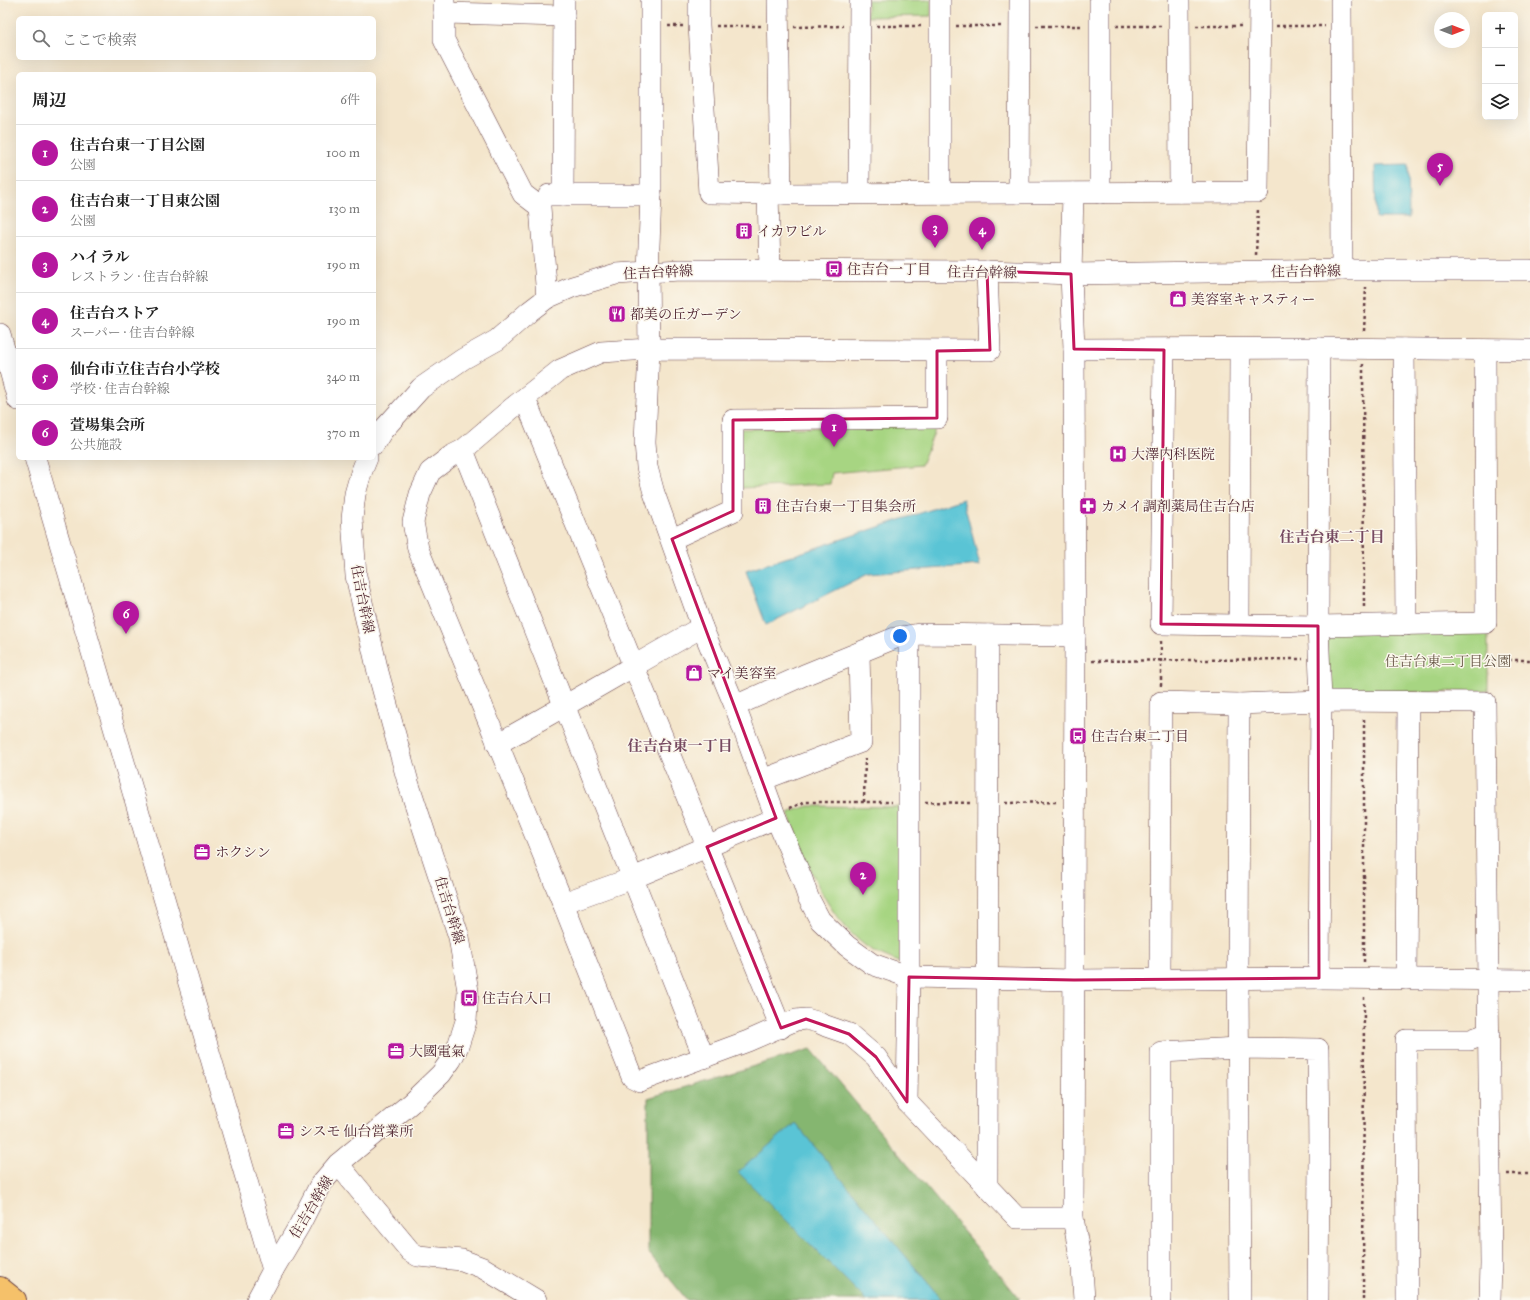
<!DOCTYPE html>
<html lang="ja">
<head>
<meta charset="utf-8">
<style>
  :root { --surface:#fff; --page:#f6f6f6; --text:#222; --muted:#767676; --line:#e0e0e0; --accent:#b5179e }
  body { margin:0; font-family:"IM FELL Great Primer","Noto Serif JP",serif; background:var(--page); color:var(--text) }
  .controls { position:absolute; right:12px; top:12px; display:grid; overflow:hidden; border-radius:6px; box-shadow:0 4px 16px #0002 }
  .controls button { width:36px; height:36px; display:grid; place-items:center; padding:0; border:0; border-bottom:1px solid var(--line); background:var(--surface); color:var(--text); font:20px sans-serif }
  .compass { position:absolute; left:1434px; top:12px; width:36px; height:36px; border-radius:50%; background:var(--surface); box-shadow:0 4px 16px #0002; rotate:90deg }
  .you { position:absolute; left:900px; top:636px; width:14px; height:14px; margin:-10px; border:3px solid #fff; border-radius:50%; background:#1a73e8; box-shadow:0 0 0 6px #1a73e833 }
  .badge { display:grid; place-items:center; width:26px; height:26px; border-radius:50%; background:var(--accent); color:#fff; font-size:13px; font-weight:700 }
  .pin { position:absolute; translate:-50% -33px; filter:drop-shadow(0 1px 2px #0008) }
  .pin::after { content:''; position:absolute; top:21px; width:14px; height:12px; background:inherit; clip-path:polygon(0 0,100% 0,50% 100%) }
  .list { margin:0; padding:0; list-style:none }
  h2 { display:flex; justify-content:space-between; align-items:center; height:52px; margin:0; padding:0 16px; font-size:17px }
  h2 small { font-size:13px; font-weight:400; color:var(--muted) }
  .list li { display:grid; grid-template-columns:26px 1fr auto; gap:12px; align-items:center; box-sizing:border-box; height:56px; padding:0 16px; border-top:1px solid var(--line) }
  .list b { display:block; font-size:15px; white-space:nowrap }
  .list p { margin:0; font-size:13px; white-space:nowrap; color:var(--muted) }
  .list em { font-size:13px; font-style:normal; color:var(--muted) }
  .icon { flex:none; width:22px; height:22px; fill:none; stroke:currentColor; stroke-width:2; stroke-linecap:round; stroke-linejoin:round }
  .map { position:relative; flex:none; width:1530px; height:1300px; overflow:hidden }
  .search { position:absolute; background:var(--surface); box-shadow:0 4px 16px #0002; left:16px; top:16px; width:360px; height:44px; display:flex; align-items:center; gap:10px; box-sizing:border-box; padding:0 14px; border-radius:6px; color:var(--muted); font-size:15px }
  .panel { position:absolute; background:var(--surface); box-shadow:0 4px 16px #0002; left:16px; top:72px; width:360px; height:388px; border-radius:6px }
  .map>svg:first-child { display:block }
  .green { fill:#a7d582; stroke:#787a56 }
  .forest { fill:#85b670; stroke:#686a4e }
  .water { fill:#5ac4d5; stroke:#527280 }
  .lines { fill:none; stroke-linecap:round; stroke-linejoin:round }
  .minor-casing { stroke:#643d43; stroke-width:22 }
  .highway-casing { stroke:#643d43; stroke-width:24 }
  .path { stroke:#643d43; stroke-width:2.5; stroke-dasharray:3 3; stroke-linecap:butt }
  .minor { stroke:#fff; stroke-width:21 }
  .highway { stroke:#f5c16b; stroke-width:22 }
  .marked { fill:none; stroke:#c2185b; stroke-width:3; stroke-linejoin:round }
  .labels { text-anchor:middle; stroke-width:3; stroke-linejoin:round; paint-order:stroke }
  .poi-label { font-size:14px; fill:#4a1f2b; stroke:#fbf7ec; text-anchor:start }
  .street-label { font-size:14px; fill:#4a1f2b; stroke:#fbf7ec }
  .park-label { font-size:14px; fill:#665645; stroke:#fbf7ec }
  .neighbourhood-label { font-size:15px; font-weight:bold; fill:#764a61; stroke:#fbf7ec }
</style>
</head>
<body>
<div class="map">
<svg width="1530" height="1300" viewBox="0 0 1530 1300">
  <rect width="100%" height="100%" fill="#fbf7ec"/>
  <filter id="ink" filterUnits="userSpaceOnUse"><feTurbulence type="fractalNoise" baseFrequency=".025" numOctaves="2"/><feDisplacementMap in="SourceGraphic" scale="8" xChannelSelector="R" yChannelSelector="G"/><feConvolveMatrix kernelMatrix="1 2 1 2 8 2 1 2 1" color-interpolation-filters="sRGB"/></filter>
  <filter id="wash" filterUnits="userSpaceOnUse"><feTurbulence type="fractalNoise" baseFrequency=".012" numOctaves="4" result="noise"/><feDisplacementMap in="SourceGraphic" scale="16" xChannelSelector="R" yChannelSelector="G"/><feGaussianBlur stdDeviation="0.9" result="paint"/><feColorMatrix in="noise" values="0 0 0 0 0 0 0 0 0 0 0 0 0 0 0 0 0 1.4 0 .05"/><feComposite in="paint" operator="in"/></filter>
  <g filter="url(#wash)">
    <rect width="100%" height="100%" fill="#f4e6cc"/>
    <!-- green -->
    <g class="green">
      <path d="M 867,0 L 931,0 L 931,16 L 867,17 Z"/>
      <path d="M 937,425 L 921,465 L 832,473 L 830,484 L 739,488 L 740,429 Z"/>
      <path d="M 1488,631 L 1488,691 L 1335,693 L 1327,686 L 1326,641 L 1333,632 Z"/>
      <path d="M 808,806 L 902,807 L 900,963 C 890,958 876,953 867,947 C 824,915 806,860 788,813 Z"/>
    </g>
    <!-- forest -->
    <path class="forest" d="M 811,1049 L 1019,1298 L 1019,1300 L 687,1300 L 648,1252 L 648,1098 Z"/>
    <!-- water -->
    <g class="water">
      <path d="M 1408,165 L 1409,218 L 1376,218 L 1375,166 Z"/>
      <path d="M 963,499 L 980,565 L 868,574 L 766,625 L 746,571 Z"/>
      <path d="M 795,1123 L 942,1300 L 866,1300 L 738,1172 Z"/>
    </g>
  </g>
  <g filter="url(#ink)">
    <g class="lines">
      <defs>
        <g id="minor">
          <path d="M 444,0 L 444,40 L 523,194 L 540,207 L 547,298"/>
          <path d="M 651,0 L 651,195 L 648,271 L 649,349 L 645,442 L 647,467 L 654,493 L 702,627 L 735,706 L 776,818 L 802,879 L 808,897 L 820,920 L 847,946 L 872,964 L 909,977 L 1074,980 L 1319,978 L 1530,980"/>
          <path d="M 699,0 L 699,25 L 709,193 L 781,194 L 1258,192 L 1260,0"/>
          <path d="M 778,0 L 781,194"/>
          <path d="M 940,0 L 940,193"/>
          <path d="M 1100,0 L 1100,193"/>
          <path d="M 1179,0 L 1180,192"/>
          <path d="M 1341,0 L 1342,270"/>
          <path d="M 444,13 L 564,16"/>
          <path d="M 768,193 L 770,270"/>
          <path d="M 859,193 L 860,0"/>
          <path d="M 1019,193 L 1020,0"/>
          <path d="M 1073,193 L 1071,274 L 1074,349 L 1075,636 L 1073,1218 L 1082,1268 L 1084,1300"/>
          <path d="M 549,195 L 651,195"/>
          <path d="M 563,195 L 564,0"/>
          <path d="M 987,271 L 990,350 L 649,349 L 601,352 L 560,370 L 511,409 L 463,450 L 451,456 L 430,472 L 420,494 L 413,522 L 418,549 L 563,903 L 632,1077 L 640,1081 L 748,1041 L 796,1020 L 806,1019 L 817,1022 L 826,1026 L 849,1034 L 876,1057 L 907,1102 L 1017,1218 L 1073,1218"/>
          <path d="M 0,334 L 18,400"/>
          <path d="M 1074,349 L 1319,348 L 1530,350"/>
          <path d="M 1404,349 L 1406,625"/>
          <path d="M 1164,350 L 1161,624 L 1318,626 L 1486,623 L 1485,350"/>
          <path d="M 525,399 L 781,1028"/>
          <path d="M 374,444 L 382,431 L 421,388 L 463,359 L 497,340 L 530,311 L 547,298 L 572,287 L 616,274 L 680,270 L 987,271 L 1071,274 L 1342,270 L 1530,270"/>
          <path d="M 463,450 L 704,1058"/>
          <path d="M 35,458 L 273,1270"/>
          <path d="M 672,539 L 733,511 L 733,420 L 937,418 L 937,351"/>
          <path d="M 1239,625 L 1240,349"/>
          <path d="M 1239,704 L 1238,979 L 1240,1300"/>
          <path d="M 735,706 L 804,675 L 895,638 L 919,634 L 1075,636"/>
          <path d="M 497,744 C 566,706 633,666 702,627"/>
          <path d="M 762,780 L 861,742 L 859,653"/>
          <path d="M 563,903 L 633,878 L 776,818"/>
          <path d="M 1319,978 L 1321,701 L 1318,626 L 1319,348"/>
          <path d="M 1160,979 L 1161,702 L 1239,704 L 1321,701 L 1485,702 L 1491,1264 L 1490,1300"/>
          <path d="M 1406,979 L 1408,702"/>
          <path d="M 907,1102 L 909,977 L 909,636"/>
          <path d="M 338,1164 L 410,1251 L 418,1256 L 462,1260 L 483,1268 L 536,1300"/>
          <path d="M 987,1187 L 988,635"/>
          <path d="M 257,1300 L 273,1270 L 299,1226 L 320,1185 L 338,1164 L 411,1103 L 441,1074 L 451,1060 L 458,1046 L 466,1021 L 468,991 L 459,937 L 408,782 L 378,672 L 356,576 L 352,519 L 355,494 L 361,473 L 367,458"/>
          <path d="M 1161,1300 L 1161,1052 L 1239,1048 L 1318,1049 L 1319,1155 L 1318,1300"/>
          <path d="M 1407,1300 L 1406,1040 L 1470,1040 L 1489,1033"/>
        </g>
        <path id="highway" d="M 0,1288 L 15,1300"/>
      </defs>
      <!-- minor casing -->
      <use href="#minor" class="minor-casing"/>
      <!-- highway casing -->
      <use href="#highway" class="highway-casing"/>
      <!-- path -->
      <g class="path">
        <path d="M 668,26 L 683,26"/>
        <path d="M 716,26 L 763,26"/>
        <path d="M 876,26 L 923,26"/>
        <path d="M 956,26 L 1003,26"/>
        <path d="M 1036,26 L 1083,26"/>
        <path d="M 1116,26 L 1163,26"/>
        <path d="M 1196,26 L 1243,26"/>
        <path d="M 1276,26 L 1325,26"/>
        <path d="M 794,27 L 843,26"/>
        <path d="M 1256,255 L 1258,208"/>
        <path d="M 1364,331 L 1366,287"/>
        <path d="M 1363,364 L 1364,609"/>
        <path d="M 1485,660 L 1530,660"/>
        <path d="M 1092,661 L 1303,659"/>
        <path d="M 1161,686 L 1161,641"/>
        <path d="M 864,802 L 865,758"/>
        <path d="M 925,802 L 972,803"/>
        <path d="M 1005,803 L 1058,802"/>
        <path d="M 790,808 L 805,802 L 892,802"/>
        <path d="M 1364,962 L 1364,719"/>
        <path d="M 1507,1174 L 1530,1174"/>
        <path d="M 1363,1300 L 1364,995"/>
      </g>
      <!-- minor -->
      <use href="#minor" class="minor"/>
      <!-- highway -->
      <use href="#highway" class="highway"/>
    </g>
  </g>
  <!-- marked area -->
  <path class="marked" d="M 987,271 L 1071,274 L 1074,349 L 1164,350 L 1161,624 L 1318,626 L 1319,978 L 1074,980 L 909,977 L 907,1102 L 876,1057 L 849,1034 L 806,1019 L 781,1028 L 707,847 L 776,818 L 672,539 L 733,511 L 733,420 L 937,418 L 937,351 L 990,350 Z"/>
  <!-- icons -->
  <defs>
    <symbol id="building-square" viewBox="-11 -11 22 22"><rect x="-9" y="-9" width="18" height="18" rx="4" fill="#b5179e" stroke="#fbf7ec"/><path d="M-4-6H4V6H1V3H-1V6H-4ZM-2.5-4.3h1.7v1.8h-1.7ZM.8-4.3h1.7v1.8H.8ZM-2.5-1h1.7V.8h-1.7ZM.8-1h1.7V.8H.8Z" fill="#fff"/></symbol>
    <symbol id="bus-square" viewBox="-11 -11 22 22"><rect x="-9" y="-9" width="18" height="18" rx="4" fill="#b5179e" stroke="#fbf7ec"/><path d="M-5-6H5V4H4V6H2V4H-2V6H-4V4H-5ZM-3.5-4V0h7V-4ZM-3.5 1.2v1.5H-2V1.2ZM2 1.2v1.5H3.5V1.2Z" fill="#fff"/></symbol>
    <symbol id="shop-square" viewBox="-11 -11 22 22"><rect x="-9" y="-9" width="18" height="18" rx="4" fill="#b5179e" stroke="#fbf7ec"/><path d="M-5-2.5h2.3a2.7 3.5 0 0 1 5.4 0H5L5.5 6h-11ZM-1.5-2.5h3a1.5 2.3 0 0 0-3 0Z" fill="#fff"/></symbol>
    <symbol id="restaurant-square" viewBox="-11 -11 22 22"><rect x="-9" y="-9" width="18" height="18" rx="4" fill="#b5179e" stroke="#fbf7ec"/><path d="M-5-6h1v4h1v-4h1v4h1v-4h1v5L-1.5 .5V6h-2V.5L-5-1ZM5-6V6H3V1.5H1.5Q1.5-4 5-6Z" fill="#fff"/></symbol>
    <symbol id="hospital-square" viewBox="-11 -11 22 22"><rect x="-9" y="-9" width="18" height="18" rx="4" fill="#b5179e" stroke="#fbf7ec"/><path d="M-5-5h3v3.5h4V-5h3V5h-3V1.5h-4V5h-3Z" fill="#fff"/></symbol>
    <symbol id="pharmacy-square" viewBox="-11 -11 22 22"><rect x="-9" y="-9" width="18" height="18" rx="4" fill="#b5179e" stroke="#fbf7ec"/><path d="M-2-6h4v4h4v4h-4v4h-4v-4h-4v-4h4Z" fill="#fff"/></symbol>
    <symbol id="office-square" viewBox="-11 -11 22 22"><rect x="-9" y="-9" width="18" height="18" rx="4" fill="#b5179e" stroke="#fbf7ec"/><path d="M-6-3h4V-5.5h4V-3h4V5H-6ZM-1-4.5V-3h2v-1.5ZM-6 0V1H6V0Z" fill="#fff"/></symbol>
  </defs>
  <g fill-rule="evenodd">
    <use href="#building-square" x="734" y="221" width="20" height="20"/>
    <use href="#bus-square" x="824" y="259" width="20" height="20"/>
    <use href="#shop-square" x="1168" y="289" width="20" height="20"/>
    <use href="#restaurant-square" x="607" y="304" width="20" height="20"/>
    <use href="#hospital-square" x="1108" y="444" width="20" height="20"/>
    <use href="#building-square" x="753" y="496" width="20" height="20"/>
    <use href="#pharmacy-square" x="1078" y="496" width="20" height="20"/>
    <use href="#shop-square" x="684" y="663" width="20" height="20"/>
    <use href="#bus-square" x="1068" y="726" width="20" height="20"/>
    <use href="#office-square" x="192" y="842" width="20" height="20"/>
    <use href="#bus-square" x="459" y="988" width="20" height="20"/>
    <use href="#office-square" x="386" y="1041" width="20" height="20"/>
    <use href="#office-square" x="276" y="1121" width="20" height="20"/>
  </g>
  <g class="labels">
    <!-- poi labels -->
    <g class="poi-label">
      <text x="757" y="236">イカワビル</text>
      <text x="847" y="274">住吉台一丁目</text>
      <text x="1191" y="304">美容室キャスティー</text>
      <text x="630" y="319">都美の丘ガーデン</text>
      <text x="1131" y="459">大澤内科医院</text>
      <text x="776" y="511">住吉台東一丁目集会所</text>
      <text x="1101" y="511">カメイ調剤薬局住吉台店</text>
      <text x="707" y="678">マイ美容室</text>
      <text x="1091" y="741">住吉台東二丁目</text>
      <text x="215" y="857">ホクシン</text>
      <text x="482" y="1003">住吉台入口</text>
      <text x="409" y="1056">大國電氣</text>
      <text x="299" y="1136">シスモ 仙台営業所</text>
    </g>
    <!-- street labels -->
    <g class="street-label">
      <text transform="translate(1306 271) rotate(-1)" y="5">住吉台幹線</text>
      <text transform="translate(658 272) rotate(-3)" y="5">住吉台幹線</text>
      <text transform="translate(982 272) rotate(1)" y="5">住吉台幹線</text>
      <text transform="translate(363 599) rotate(79)" y="5">住吉台幹線</text>
      <text transform="translate(450 910) rotate(73)" y="5">住吉台幹線</text>
      <text transform="translate(311 1207) rotate(-59)" y="5">住吉台幹線</text>
    </g>
    <!-- park labels -->
    <g class="park-label">
      <text x="1448" y="666">住吉台東二丁目公園</text>
    </g>
    <!-- neighbourhood labels -->
    <g class="neighbourhood-label">
      <text x="1332" y="542">住吉台東二丁目</text>
      <text x="680" y="751">住吉台東一丁目</text>
    </g>
  </g>
</svg>
<div class="controls">
<button>+</button>
<button>−</button>
<button><svg class="icon" aria-label="layers" viewBox="0 0 24 24"><path d="M12 4l9 5-9 5-9-5zM3 14l9 5 9-5"/></svg></button>
</div>
<svg class="compass" viewBox="-18 -18 36 36"><path d="M0-13l5 13h-10z" fill="#e53935"/><path d="M0 13l5-13h-10z" fill="#767676"/></svg>
<div class="you"></div>
<div class="pin badge" style="left:834px;top:447px">1</div>
<div class="pin badge" style="left:863px;top:895px">2</div>
<div class="pin badge" style="left:935px;top:248px">3</div>
<div class="pin badge" style="left:982px;top:250px">4</div>
<div class="pin badge" style="left:1440px;top:186px">5</div>
<div class="pin badge" style="left:126px;top:634px">6</div>
<div class="search"><svg class="icon" aria-label="search" viewBox="0 0 24 24"><circle cx="10" cy="10" r="6"/><path d="M15 15l6 6"/></svg>ここで検索</div>
<section class="panel">
<h2>周辺<small>6件</small></h2>
<ul class="list">
<li><span class="badge">1</span><div><b>住吉台東一丁目公園</b><p>公園</p></div><em>100 m</em></li>
<li><span class="badge">2</span><div><b>住吉台東一丁目東公園</b><p>公園</p></div><em>130 m</em></li>
<li><span class="badge">3</span><div><b>ハイラル</b><p>レストラン · 住吉台幹線</p></div><em>190 m</em></li>
<li><span class="badge">4</span><div><b>住吉台ストア</b><p>スーパー · 住吉台幹線</p></div><em>190 m</em></li>
<li><span class="badge">5</span><div><b>仙台市立住吉台小学校</b><p>学校 · 住吉台幹線</p></div><em>340 m</em></li>
<li><span class="badge">6</span><div><b>萱場集会所</b><p>公共施設</p></div><em>370 m</em></li>
</ul>
</section>
</div>
</body>
</html>
